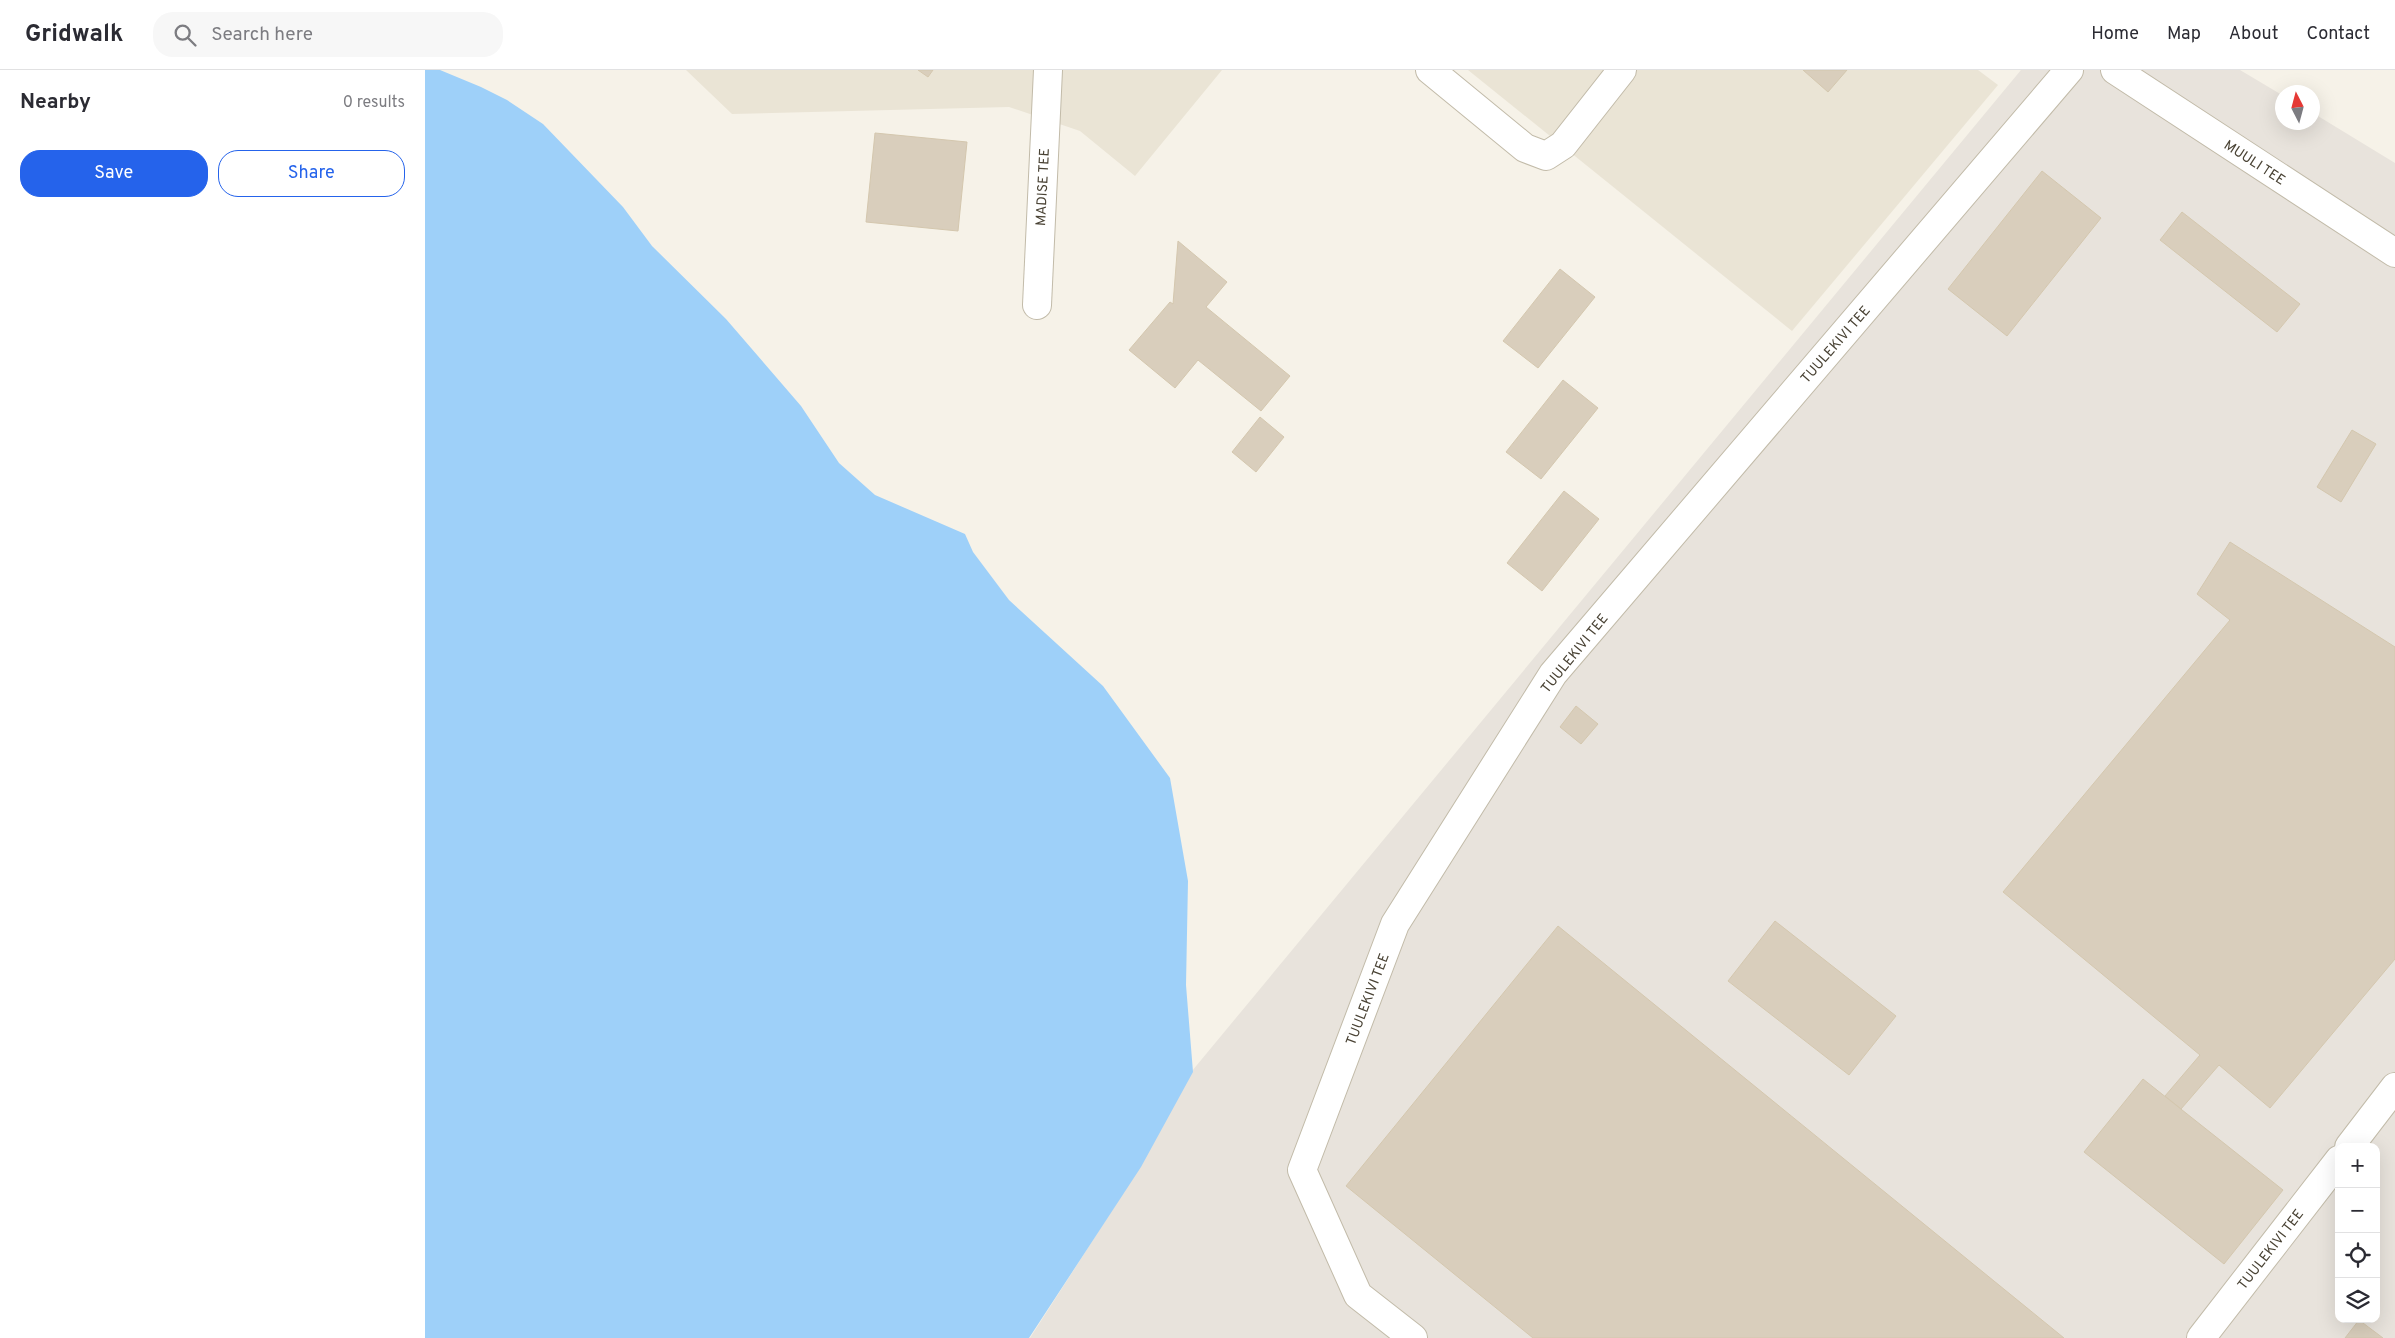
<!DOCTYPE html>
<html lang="en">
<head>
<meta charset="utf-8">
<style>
  :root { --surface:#fff; --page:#f7f7f7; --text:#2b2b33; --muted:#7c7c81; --line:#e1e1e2; --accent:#2563eb }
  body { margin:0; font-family:Overpass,sans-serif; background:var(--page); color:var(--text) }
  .controls { position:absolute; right:15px; bottom:15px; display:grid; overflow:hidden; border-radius:10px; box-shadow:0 5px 20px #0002 }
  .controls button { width:45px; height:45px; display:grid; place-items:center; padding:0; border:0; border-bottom:1px solid var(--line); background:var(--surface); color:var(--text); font:25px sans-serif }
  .compass { position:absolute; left:1850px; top:15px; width:45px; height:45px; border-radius:50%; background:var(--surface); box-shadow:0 5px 20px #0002; rotate:354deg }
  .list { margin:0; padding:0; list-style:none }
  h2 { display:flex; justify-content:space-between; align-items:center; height:65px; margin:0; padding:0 20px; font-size:21px }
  h2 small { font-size:16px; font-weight:400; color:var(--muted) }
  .actions { display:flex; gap:10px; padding:15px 20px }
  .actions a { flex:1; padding:11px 0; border:1px solid var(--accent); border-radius:20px; text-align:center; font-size:18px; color:var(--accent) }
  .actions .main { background:var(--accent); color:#fff }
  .icon { flex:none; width:28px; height:28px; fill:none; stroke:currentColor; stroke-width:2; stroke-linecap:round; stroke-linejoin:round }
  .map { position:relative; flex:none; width:1970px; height:1268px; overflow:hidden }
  header { display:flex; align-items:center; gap:30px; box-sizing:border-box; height:70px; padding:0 25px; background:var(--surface); border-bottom:1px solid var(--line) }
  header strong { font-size:24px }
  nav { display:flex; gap:28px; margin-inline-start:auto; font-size:18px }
  .search { width:350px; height:45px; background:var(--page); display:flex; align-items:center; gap:12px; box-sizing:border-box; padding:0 18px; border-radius:20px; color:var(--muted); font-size:19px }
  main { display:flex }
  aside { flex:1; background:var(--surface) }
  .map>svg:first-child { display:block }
  .residential { fill:#eae4d5 }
  .industrial { fill:#e8e3dc; fill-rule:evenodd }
  .water { fill:#9ed0f9 }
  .building { fill:#d9cebc; stroke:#d4c7ae }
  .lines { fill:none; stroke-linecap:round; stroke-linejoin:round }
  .minor-casing { stroke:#c2bba9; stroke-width:30 }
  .minor { stroke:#fff; stroke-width:28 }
  .labels { text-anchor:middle; stroke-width:4; stroke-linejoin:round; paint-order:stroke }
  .street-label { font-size:14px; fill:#4a4335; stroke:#fff }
</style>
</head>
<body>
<header>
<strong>Gridwalk</strong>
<div class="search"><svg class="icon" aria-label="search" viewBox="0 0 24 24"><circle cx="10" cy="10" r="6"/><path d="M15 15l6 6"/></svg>Search here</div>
<nav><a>Home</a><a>Map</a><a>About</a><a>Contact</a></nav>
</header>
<main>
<aside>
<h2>Nearby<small>0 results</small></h2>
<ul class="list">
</ul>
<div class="actions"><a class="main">Save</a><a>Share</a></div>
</aside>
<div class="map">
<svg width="1970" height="1268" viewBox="0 0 1970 1268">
  <rect width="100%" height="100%" fill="#f6f2e8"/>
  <!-- residential -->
  <g class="residential">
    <path d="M 261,0 L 797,0 L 710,106 L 655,61 L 584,37 L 307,44 Z"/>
    <path d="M 1043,0 L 1553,0 L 1573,15 L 1367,261 Z"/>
  </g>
  <!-- industrial -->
  <path class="industrial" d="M 1596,0 L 1815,0 L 1857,25 L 1858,52 L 1888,52 L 1888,43 L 1970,93 L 1970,1268 L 605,1268 L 715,1097 L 767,1001 ZM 1914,1077 L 1951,1077 L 1951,1249 L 1914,1249 Z"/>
  <!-- water -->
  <path class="water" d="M 0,0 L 15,0 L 56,17 L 82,30 L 118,54 L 198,137 L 227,176 L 301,249 L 376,336 L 414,393 L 450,425 L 540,464 L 548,482 L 584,530 L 678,616 L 745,708 L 763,811 L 761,915 L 768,1002 L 716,1097 L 604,1268 L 0,1268 Z"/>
  <!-- building -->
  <g class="building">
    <path d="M 493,0 L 508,0 L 503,7 Z"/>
    <path d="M 1378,0 L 1422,0 L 1403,22 Z"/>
    <path d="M 450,63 L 542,72 L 533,161 L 441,152 Z"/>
    <path d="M 1617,101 L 1676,148 L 1582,266 L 1523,219 Z"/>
    <path d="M 1757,142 L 1875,234 L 1852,262 L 1735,170 Z"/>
    <path d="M 753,171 L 802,212 L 781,237 L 865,306 L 836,341 L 773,290 L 750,318 L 704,280 L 745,232 L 748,234 Z"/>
    <path d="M 1135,199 L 1170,227 L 1113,298 L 1078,271 Z"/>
    <path d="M 1138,310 L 1173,338 L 1116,409 L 1081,382 Z"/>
    <path d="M 835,347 L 859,367 L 831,402 L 807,382 Z"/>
    <path d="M 1927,360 L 1951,374 L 1916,432 L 1892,417 Z"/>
    <path d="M 1139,421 L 1174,449 L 1117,521 L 1082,493 Z"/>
    <path d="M 1805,472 L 1970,577 L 1970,889 L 1845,1038 L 1794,995 L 1756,1039 L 1740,1026 L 1775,985 L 1578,822 L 1805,550 L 1772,524 Z"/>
    <path d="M 1151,636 L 1173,654 L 1156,674 L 1135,657 Z"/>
    <path d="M 1350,851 L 1471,946 L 1424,1005 L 1303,911 Z"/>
    <path d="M 1133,856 L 1639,1268 L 1108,1268 L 921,1116 Z"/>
    <path d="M 1718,1009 L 1858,1120 L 1799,1194 L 1659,1082 Z"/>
    <path d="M 1934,1250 L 1958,1268 L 1920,1268 Z"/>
  </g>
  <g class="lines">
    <defs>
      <g id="minor">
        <path d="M 1005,0 L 1100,78 L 1121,86 L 1138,75 L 1197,0"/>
        <path d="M 1690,0 L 1970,183"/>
        <path d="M 612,235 L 623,0"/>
        <path d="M 1924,1077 L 1970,1017"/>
        <path d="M 988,1268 L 933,1225 L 877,1100 L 970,854 L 1128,604 L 1644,0"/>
        <path d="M 1776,1268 L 1914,1090"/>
      </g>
    </defs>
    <!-- minor casing -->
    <use href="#minor" class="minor-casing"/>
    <!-- minor -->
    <use href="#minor" class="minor"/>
  </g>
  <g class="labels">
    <!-- street labels -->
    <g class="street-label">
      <text transform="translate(1830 92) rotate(33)" y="5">MUULI TEE</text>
      <text transform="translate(617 117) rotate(-87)" y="5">MADISE TEE</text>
      <text transform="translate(1410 274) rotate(-49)" y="5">TUULEKIVI TEE</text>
      <text transform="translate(1149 583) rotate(-51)" y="5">TUULEKIVI TEE</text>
      <text transform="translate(942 929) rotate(-69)" y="5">TUULEKIVI TEE</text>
      <text transform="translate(1845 1179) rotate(-52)" y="5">TUULEKIVI TEE</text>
    </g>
  </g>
</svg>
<div class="controls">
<button>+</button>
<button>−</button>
<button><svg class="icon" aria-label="locate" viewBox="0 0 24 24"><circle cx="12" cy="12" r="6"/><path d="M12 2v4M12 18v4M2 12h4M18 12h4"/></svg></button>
<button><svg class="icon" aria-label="layers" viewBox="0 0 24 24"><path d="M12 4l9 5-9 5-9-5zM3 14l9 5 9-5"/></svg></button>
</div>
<svg class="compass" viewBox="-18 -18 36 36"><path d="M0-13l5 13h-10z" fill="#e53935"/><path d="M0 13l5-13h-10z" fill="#7c7c81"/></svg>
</div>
</main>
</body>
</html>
